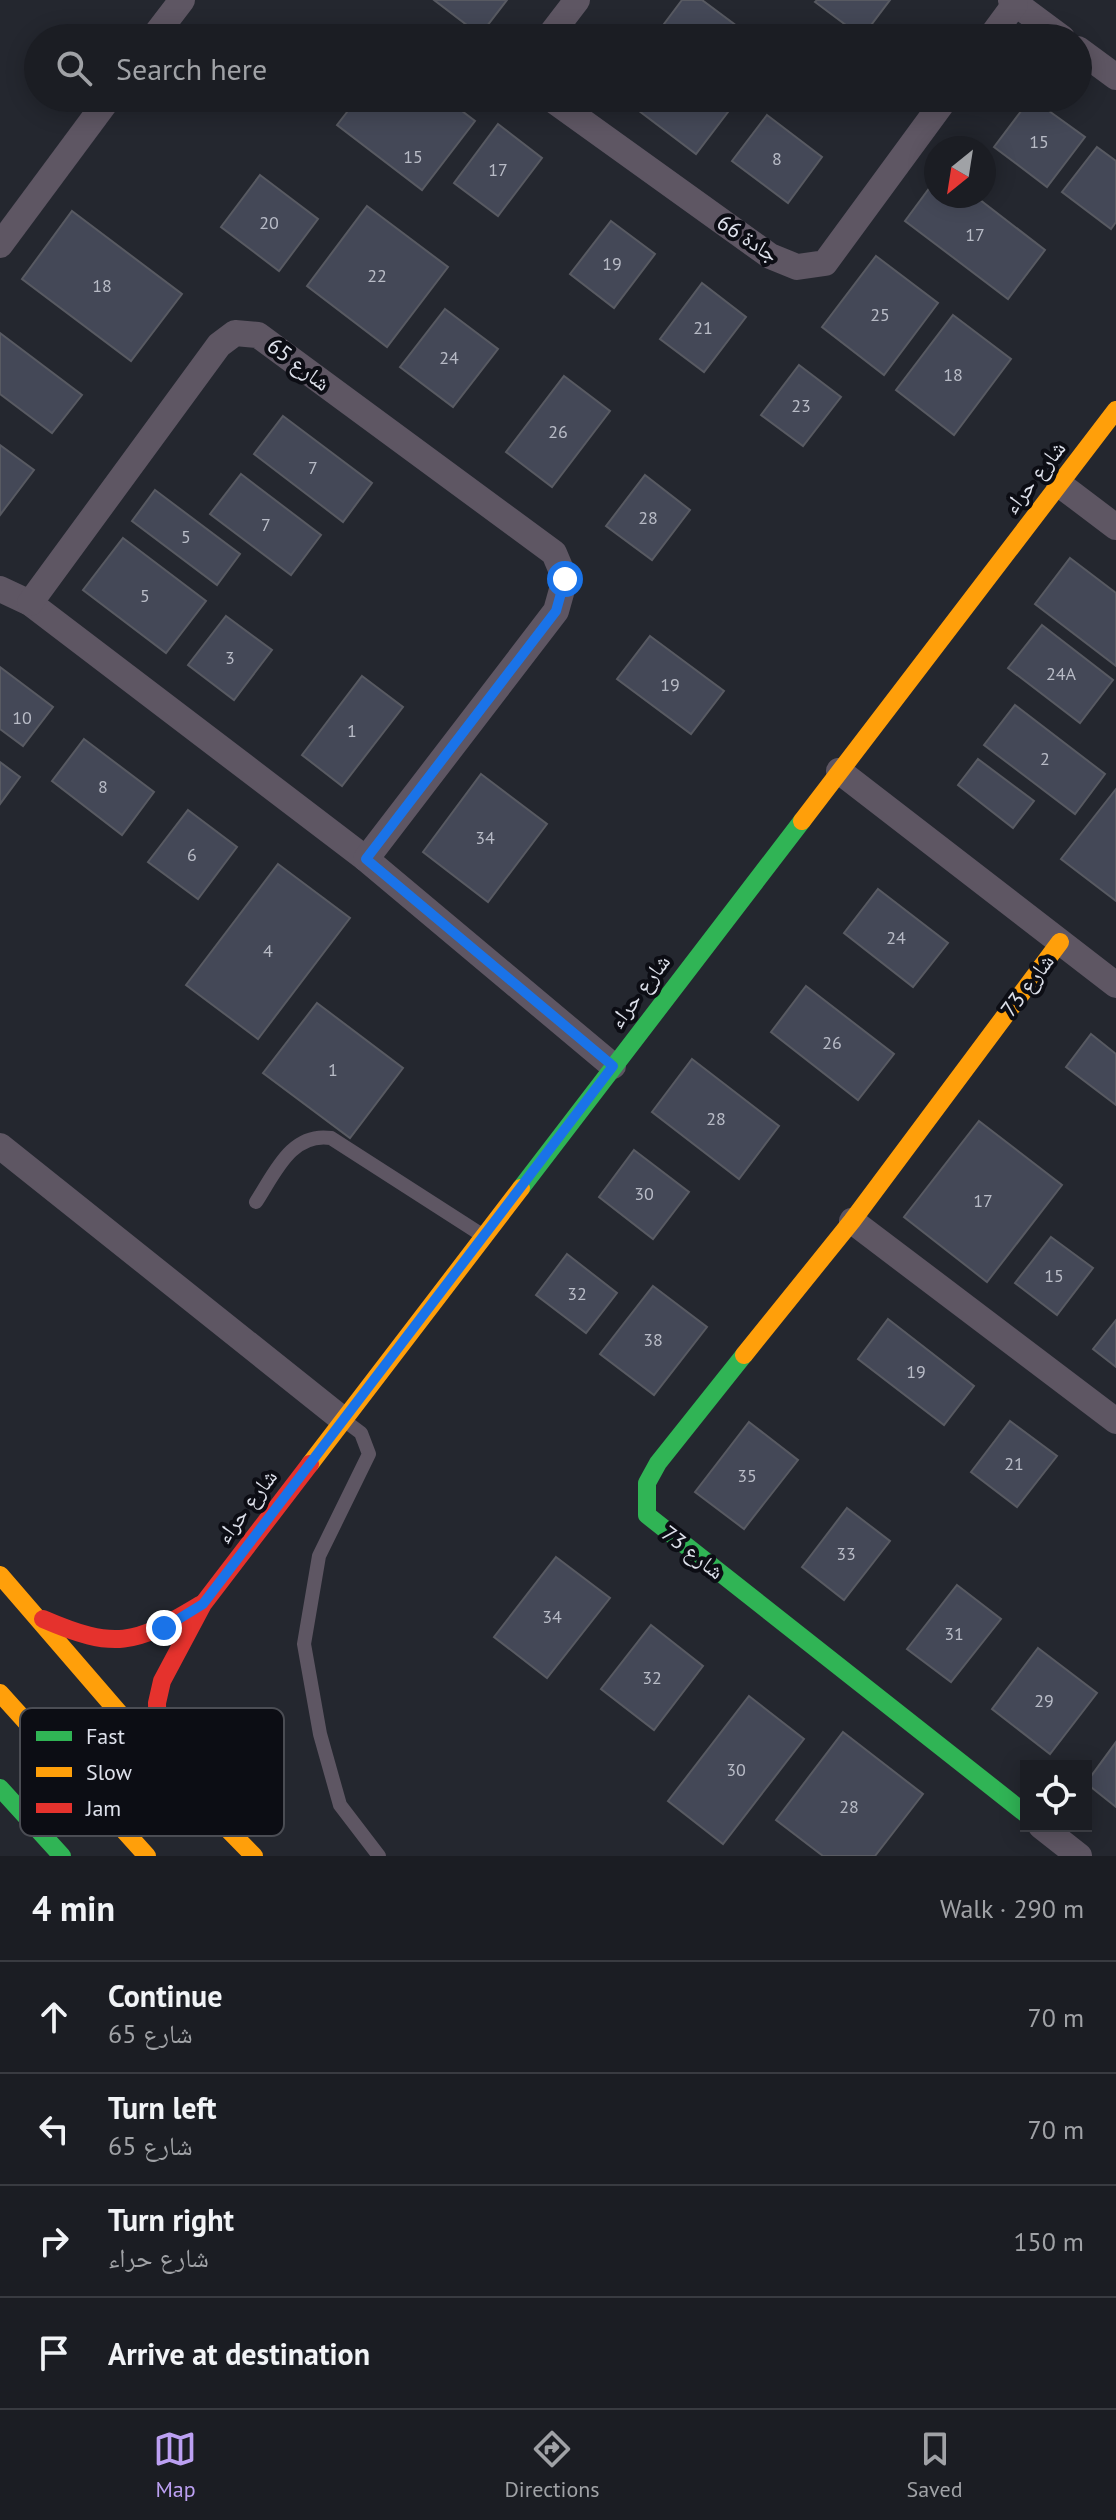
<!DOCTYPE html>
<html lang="en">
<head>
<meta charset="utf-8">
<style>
  :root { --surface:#1b1d23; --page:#282a30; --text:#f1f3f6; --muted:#a0a2a6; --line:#393b41; --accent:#bca0f2 }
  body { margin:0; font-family:"PT Sans","Noto Naskh Arabic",sans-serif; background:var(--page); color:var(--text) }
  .controls { position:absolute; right:24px; bottom:24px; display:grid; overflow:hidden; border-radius:0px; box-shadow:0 4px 20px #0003 }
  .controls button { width:72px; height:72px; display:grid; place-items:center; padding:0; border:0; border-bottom:2px solid var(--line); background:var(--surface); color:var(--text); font:40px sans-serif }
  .compass { position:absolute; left:924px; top:136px; width:72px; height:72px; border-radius:50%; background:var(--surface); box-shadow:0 4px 20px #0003; rotate:210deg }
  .stop { position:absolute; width:24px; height:24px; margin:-18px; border:6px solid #1a73e8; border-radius:50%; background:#fff }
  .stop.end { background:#1a73e8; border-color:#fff; box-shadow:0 2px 8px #0008 }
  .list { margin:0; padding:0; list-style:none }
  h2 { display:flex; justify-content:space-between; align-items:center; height:104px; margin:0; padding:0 32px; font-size:34px }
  h2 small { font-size:26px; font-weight:400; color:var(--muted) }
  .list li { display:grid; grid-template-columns:52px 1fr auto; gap:24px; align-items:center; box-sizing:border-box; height:112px; padding:0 32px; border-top:2px solid var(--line) }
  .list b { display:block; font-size:30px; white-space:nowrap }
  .list p { margin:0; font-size:26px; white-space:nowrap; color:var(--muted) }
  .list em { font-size:26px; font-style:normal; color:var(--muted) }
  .icon { flex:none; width:44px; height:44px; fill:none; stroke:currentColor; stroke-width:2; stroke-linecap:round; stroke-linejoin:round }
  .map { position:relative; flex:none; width:1116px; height:1856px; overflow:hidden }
  .search { position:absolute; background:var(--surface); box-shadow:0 4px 20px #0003; left:24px; right:24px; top:24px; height:88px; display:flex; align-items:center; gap:20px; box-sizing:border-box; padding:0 28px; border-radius:44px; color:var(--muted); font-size:30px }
  .sheet { height:552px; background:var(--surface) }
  nav { display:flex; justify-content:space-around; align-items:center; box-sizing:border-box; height:112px; border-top:2px solid var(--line); background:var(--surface); font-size:22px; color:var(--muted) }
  nav a { display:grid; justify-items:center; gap:4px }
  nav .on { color:var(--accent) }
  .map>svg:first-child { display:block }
  .building { fill:#444857; stroke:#585a62; stroke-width:2 }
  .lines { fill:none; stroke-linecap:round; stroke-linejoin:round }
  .lane { stroke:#5e5663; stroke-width:14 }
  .street { stroke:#5e5663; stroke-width:26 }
  .fast { stroke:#30b455; stroke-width:18 }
  .slow { stroke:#ff9f0a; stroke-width:18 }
  .jam { stroke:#e5322d; stroke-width:18 }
  .route { stroke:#1a73e8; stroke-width:10 }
  .labels { text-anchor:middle; stroke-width:8; stroke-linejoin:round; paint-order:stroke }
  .number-label { font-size:18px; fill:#b8bbc6 }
  .street-label { font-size:22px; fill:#dee1eb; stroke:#0c0d14 }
  .key { fill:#0c0d14; stroke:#4b4d54; stroke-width:2 }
  .key-label { font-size:22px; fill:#dee1eb }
</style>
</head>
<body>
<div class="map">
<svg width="1116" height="1856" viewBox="0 0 1116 1856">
  <rect width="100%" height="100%" fill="#24272f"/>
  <!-- building -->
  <g class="building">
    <path d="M 434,0 L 507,0 L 480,35 Z"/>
    <path d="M 682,0 L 702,0 L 753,38 L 666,38 L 658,32 Z"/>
    <path d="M 817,0 L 890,0 L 862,37 L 815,2 Z"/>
    <path d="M 358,98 L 445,98 L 475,121 L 422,190 L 337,125 Z"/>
    <path d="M 622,98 L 710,98 L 728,112 L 696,154 Z"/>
    <path d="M 1031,98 L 1085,137 L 1047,187 L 994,147 Z"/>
    <path d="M 767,115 L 822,157 L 788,203 L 732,161 Z"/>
    <path d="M 498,124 L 542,158 L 498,216 L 454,183 Z"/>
    <path d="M 1097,147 L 1116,161 L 1116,222 L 1111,229 L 1062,192 Z"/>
    <path d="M 260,175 L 318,219 L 279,271 L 221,227 Z"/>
    <path d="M 936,179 L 936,196 L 975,196 L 1045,250 L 1008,299 L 905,221 Z"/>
    <path d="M 367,206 L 448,267 L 387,347 L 307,286 Z"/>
    <path d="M 72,211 L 182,294 L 131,361 L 22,279 Z"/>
    <path d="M 611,221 L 655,254 L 614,308 L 570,274 Z"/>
    <path d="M 876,256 L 938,303 L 884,375 L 822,327 Z"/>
    <path d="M 702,283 L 746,317 L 704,372 L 660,339 Z"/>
    <path d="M 445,309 L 498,349 L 453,407 L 400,367 Z"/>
    <path d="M 953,315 L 1011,359 L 954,435 L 896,390 Z"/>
    <path d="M 0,333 L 82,395 L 52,433 L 0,394 Z"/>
    <path d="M 799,365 L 841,397 L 803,446 L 761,415 Z"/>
    <path d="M 564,376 L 610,411 L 552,487 L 506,452 Z"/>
    <path d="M 283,416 L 372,483 L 343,522 L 254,454 Z"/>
    <path d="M 0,445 L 34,470 L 0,515 Z"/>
    <path d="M 241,474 L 321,535 L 291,575 L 210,514 Z"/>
    <path d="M 645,475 L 690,510 L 652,560 L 606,526 Z"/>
    <path d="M 155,490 L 240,554 L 217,585 L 132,521 Z"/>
    <path d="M 123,538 L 206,601 L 166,653 L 83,590 Z"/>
    <path d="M 1070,558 L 1116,593 L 1116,666 L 1035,604 Z"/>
    <path d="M 226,616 L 272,650 L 234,700 L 188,665 Z"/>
    <path d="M 1042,625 L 1113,680 L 1080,723 L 1008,668 Z"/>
    <path d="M 650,636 L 724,691 L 691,734 L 617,679 Z"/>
    <path d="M 0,667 L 53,707 L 23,746 L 0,729 Z"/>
    <path d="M 362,676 L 403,707 L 342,786 L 302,755 Z"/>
    <path d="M 1015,705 L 1105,774 L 1075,814 L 984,745 Z"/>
    <path d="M 84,739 L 154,792 L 122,835 L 52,781 Z"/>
    <path d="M 978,759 L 1034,801 L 1013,828 L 958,785 Z"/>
    <path d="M 0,762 L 20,777 L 0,804 Z"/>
    <path d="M 481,774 L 547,824 L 488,902 L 423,852 Z"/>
    <path d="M 1116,789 L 1116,901 L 1061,859 Z"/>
    <path d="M 188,810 L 237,847 L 198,899 L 148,862 Z"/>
    <path d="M 278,864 L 350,918 L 258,1039 L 186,985 Z"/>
    <path d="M 878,889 L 948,943 L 913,987 L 844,933 Z"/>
    <path d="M 806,986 L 894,1054 L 858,1100 L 771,1032 Z"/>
    <path d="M 317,1003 L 403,1068 L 350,1138 L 263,1073 Z"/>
    <path d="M 1091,1034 L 1116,1054 L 1116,1105 L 1066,1067 Z"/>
    <path d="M 692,1059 L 779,1126 L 739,1179 L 652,1112 Z"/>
    <path d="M 979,1121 L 1062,1185 L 987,1282 L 904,1217 Z"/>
    <path d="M 634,1150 L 689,1192 L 653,1239 L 599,1197 Z"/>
    <path d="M 1051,1237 L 1093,1268 L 1057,1315 L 1015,1283 Z"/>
    <path d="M 567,1254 L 617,1293 L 586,1333 L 536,1295 Z"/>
    <path d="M 653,1286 L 707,1327 L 654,1395 L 600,1354 Z"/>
    <path d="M 888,1319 L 974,1386 L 944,1425 L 858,1359 Z"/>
    <path d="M 1116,1320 L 1116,1367 L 1093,1349 Z"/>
    <path d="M 1010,1421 L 1057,1456 L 1017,1507 L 971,1472 Z"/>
    <path d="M 749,1422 L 798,1460 L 744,1529 L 695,1492 Z"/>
    <path d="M 847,1508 L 890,1541 L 844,1600 L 802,1567 Z"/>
    <path d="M 556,1557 L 610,1598 L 547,1678 L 494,1637 Z"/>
    <path d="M 957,1585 L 1001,1619 L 951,1682 L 907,1649 Z"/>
    <path d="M 651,1625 L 703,1666 L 654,1730 L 601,1689 Z"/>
    <path d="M 1038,1648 L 1097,1693 L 1050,1754 L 992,1709 Z"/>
    <path d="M 749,1696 L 804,1739 L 723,1844 L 668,1801 Z"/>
    <path d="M 843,1732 L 923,1794 L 875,1856 L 823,1856 L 776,1820 Z"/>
    <path d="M 1116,1742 L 1116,1807 L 1086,1783 Z"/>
  </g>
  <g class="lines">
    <!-- lane -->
    <g class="lane">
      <path d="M 256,1202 C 275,1173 291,1132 331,1138 L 482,1235"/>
      <path d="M 345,1421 L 361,1433 L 369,1454 L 319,1556 L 304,1644 L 320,1734 L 340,1805 L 379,1856"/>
    </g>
    <!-- street -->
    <g class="street">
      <path d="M 1011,0 L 1062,38"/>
      <path d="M 153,38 L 182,0"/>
      <path d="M 548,38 L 577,0"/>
      <path d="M 990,38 L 1015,4"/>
      <path d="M 1078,49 L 1116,77"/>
      <path d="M 550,98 L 770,256 L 797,267 L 825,263 L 946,98"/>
      <path d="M 0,245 L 109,98"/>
      <path d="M 1059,484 L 1116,527"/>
      <path d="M 0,589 L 30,603 L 366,859 L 613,1066"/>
      <path d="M 30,603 L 219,345 L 235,333 L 258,335 L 554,553 L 565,579 L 556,611 L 366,859"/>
      <path d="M 839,771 L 1116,985"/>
      <path d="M 0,1146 L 342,1419"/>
      <path d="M 852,1221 L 1116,1421"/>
      <path d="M 1041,1826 L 1079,1856"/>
    </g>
    <!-- fast -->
    <g class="fast">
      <path d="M 521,1188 L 802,821"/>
      <path d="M 744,1355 L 658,1463 L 647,1483 L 647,1515 L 1026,1814"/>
      <path d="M 0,1788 L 62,1856"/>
    </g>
    <!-- slow -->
    <g class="slow">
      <path d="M 802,821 L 1116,410"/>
      <path d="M 744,1355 L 852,1221 L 1060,942"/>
      <path d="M 310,1464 L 521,1188"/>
      <path d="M 0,1575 L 158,1758 L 254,1856"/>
      <path d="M 0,1693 L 147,1856"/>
    </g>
    <!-- jam -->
    <g class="jam">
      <path d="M 43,1619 C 115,1650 134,1645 200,1605"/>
      <path d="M 158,1758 L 157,1703 L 162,1681 L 203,1604 L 310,1464"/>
    </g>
  </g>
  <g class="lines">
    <!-- route -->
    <path class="route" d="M 164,1628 L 203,1604 L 613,1066 L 366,859 L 556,611 L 565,579"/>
  </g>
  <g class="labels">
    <!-- number labels -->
    <g class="number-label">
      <text x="1039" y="148">15</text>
      <text x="413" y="163">15</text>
      <text x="777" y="165">8</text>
      <text x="498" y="176">17</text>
      <text x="269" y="229">20</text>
      <text x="975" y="241">17</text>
      <text x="612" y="270">19</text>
      <text x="377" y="282">22</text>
      <text x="102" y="292">18</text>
      <text x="880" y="321">25</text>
      <text x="703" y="334">21</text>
      <text x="449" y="364">24</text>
      <text x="953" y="381">18</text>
      <text x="801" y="412">23</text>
      <text x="558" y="438">26</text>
      <text x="313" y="474">7</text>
      <text x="648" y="524">28</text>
      <text x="266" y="531">7</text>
      <text x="186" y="543">5</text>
      <text x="145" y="602">5</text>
      <text x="230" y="664">3</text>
      <text x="1061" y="680">24A</text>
      <text x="670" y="691">19</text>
      <text x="22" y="724">10</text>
      <text x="352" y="737">1</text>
      <text x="1045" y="765">2</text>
      <text x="103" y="793">8</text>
      <text x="485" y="844">34</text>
      <text x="192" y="861">6</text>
      <text x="896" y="944">24</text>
      <text x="268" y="957">4</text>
      <text x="832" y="1049">26</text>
      <text x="333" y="1076">1</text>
      <text x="716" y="1125">28</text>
      <text x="644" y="1200">30</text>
      <text x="983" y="1207">17</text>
      <text x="1054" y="1282">15</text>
      <text x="577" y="1300">32</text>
      <text x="653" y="1346">38</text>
      <text x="916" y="1378">19</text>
      <text x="1014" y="1470">21</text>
      <text x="747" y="1482">35</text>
      <text x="846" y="1560">33</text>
      <text x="552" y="1623">34</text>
      <text x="954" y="1640">31</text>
      <text x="652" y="1684">32</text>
      <text x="1044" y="1707">29</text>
      <text x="736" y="1776">30</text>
      <text x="849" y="1813">28</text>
    </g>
    <!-- street labels -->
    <g class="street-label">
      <text transform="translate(748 238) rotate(33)" y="8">جادة 66</text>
      <text transform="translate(299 364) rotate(37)" y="8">شارع 65</text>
      <text transform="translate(1034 477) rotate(-52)" y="8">شارع حراء</text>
      <text transform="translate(1027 985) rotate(-53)" y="8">شارع 73</text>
      <text transform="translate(639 991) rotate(-53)" y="8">شارع حراء</text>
      <text transform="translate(246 1506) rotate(-53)" y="8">شارع حراء</text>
      <text transform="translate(693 1552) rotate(38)" y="8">شارع 73</text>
    </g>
  </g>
  <!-- legend -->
  <rect x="20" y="1708" width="264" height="128" rx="12" class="key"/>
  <rect x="36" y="1731" width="36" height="10" fill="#30b455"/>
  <rect x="36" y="1767" width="36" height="10" fill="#ff9f0a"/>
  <rect x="36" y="1803" width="36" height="10" fill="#e5322d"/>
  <g class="key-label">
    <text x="86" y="1744">Fast</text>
    <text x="86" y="1780">Slow</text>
    <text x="86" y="1816">Jam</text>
  </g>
</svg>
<div class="controls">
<button><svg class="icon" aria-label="locate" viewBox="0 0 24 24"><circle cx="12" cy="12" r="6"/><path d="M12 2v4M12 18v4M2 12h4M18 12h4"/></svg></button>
</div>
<svg class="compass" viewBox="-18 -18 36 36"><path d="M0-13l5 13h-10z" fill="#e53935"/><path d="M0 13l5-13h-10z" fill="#a0a2a6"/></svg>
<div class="stop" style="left:565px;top:579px"></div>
<div class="stop end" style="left:164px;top:1628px"></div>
<div class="search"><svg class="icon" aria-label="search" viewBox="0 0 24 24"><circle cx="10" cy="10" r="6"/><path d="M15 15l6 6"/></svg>Search here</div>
</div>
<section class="sheet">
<h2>4 min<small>Walk · 290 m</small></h2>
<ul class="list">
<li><svg class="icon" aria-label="ahead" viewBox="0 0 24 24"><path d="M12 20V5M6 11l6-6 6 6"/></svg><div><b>Continue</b><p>شارع 65</p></div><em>70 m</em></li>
<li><svg class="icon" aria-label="left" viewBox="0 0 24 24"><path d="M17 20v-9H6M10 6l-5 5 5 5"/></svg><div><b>Turn left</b><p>شارع 65</p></div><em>70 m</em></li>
<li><svg class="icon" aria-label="right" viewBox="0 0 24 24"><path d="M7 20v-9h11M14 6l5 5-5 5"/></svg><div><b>Turn right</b><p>شارع حراء</p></div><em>150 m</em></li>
<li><svg class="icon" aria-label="arrive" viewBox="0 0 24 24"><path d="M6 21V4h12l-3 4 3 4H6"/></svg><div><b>Arrive at destination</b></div></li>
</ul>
</section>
<nav>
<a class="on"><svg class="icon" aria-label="map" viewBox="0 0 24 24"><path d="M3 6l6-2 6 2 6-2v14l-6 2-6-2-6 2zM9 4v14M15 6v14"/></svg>Map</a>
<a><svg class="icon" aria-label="directions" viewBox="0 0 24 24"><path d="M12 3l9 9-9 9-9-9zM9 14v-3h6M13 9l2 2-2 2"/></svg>Directions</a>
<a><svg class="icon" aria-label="saved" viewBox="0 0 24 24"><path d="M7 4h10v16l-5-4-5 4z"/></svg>Saved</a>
</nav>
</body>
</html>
